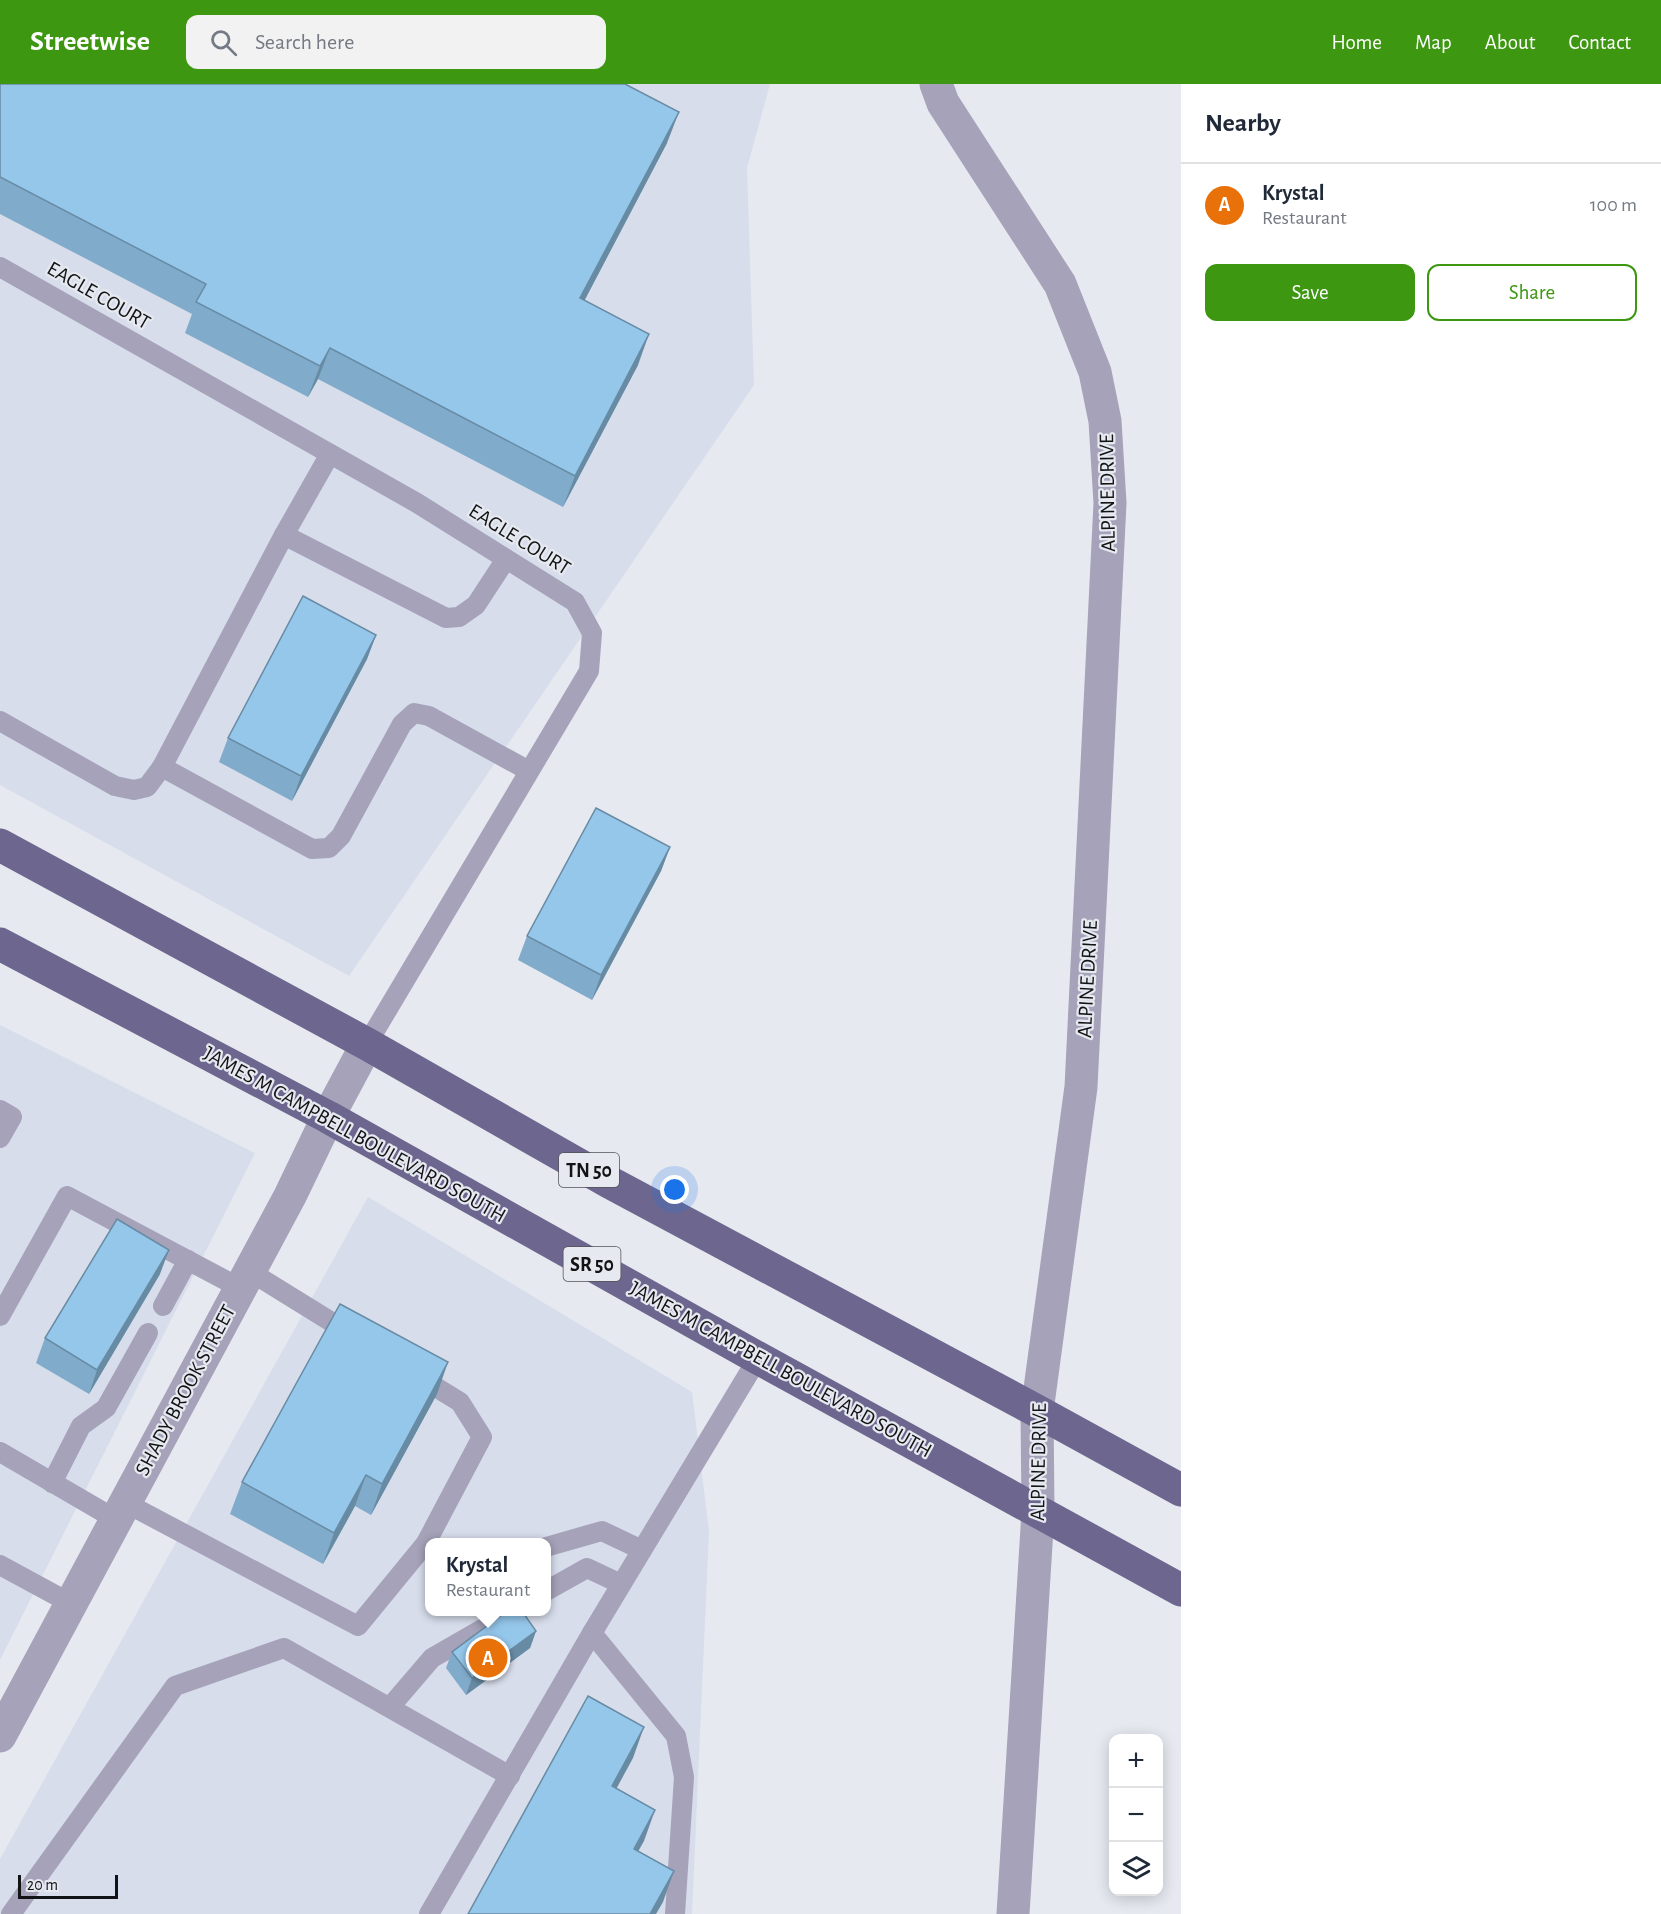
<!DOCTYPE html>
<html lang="en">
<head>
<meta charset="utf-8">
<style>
  :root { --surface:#fff; --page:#f2f2f3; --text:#1f2937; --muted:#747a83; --line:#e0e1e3; --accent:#3d9711 }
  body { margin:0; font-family:"Alegreya Sans",sans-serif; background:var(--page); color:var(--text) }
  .controls { position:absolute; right:18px; bottom:18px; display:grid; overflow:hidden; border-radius:12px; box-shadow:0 3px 15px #0003 }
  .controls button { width:54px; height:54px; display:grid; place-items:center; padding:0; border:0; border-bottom:2px solid var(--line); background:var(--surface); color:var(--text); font:30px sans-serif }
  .scale { position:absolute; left:18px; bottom:15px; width:100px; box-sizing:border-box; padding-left:6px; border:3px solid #121315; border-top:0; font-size:16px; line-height:21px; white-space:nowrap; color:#121315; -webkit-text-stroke:4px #e6e9f0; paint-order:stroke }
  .you { position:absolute; left:675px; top:1106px; width:21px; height:21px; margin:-15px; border:4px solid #fff; border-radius:50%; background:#1a73e8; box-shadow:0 0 0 9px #1a73e833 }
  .badge { display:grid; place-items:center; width:39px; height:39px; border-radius:50%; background:var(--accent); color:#fff; font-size:20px; font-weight:700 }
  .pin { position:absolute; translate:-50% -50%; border:3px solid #fff; box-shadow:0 2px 6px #0006 }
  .popup { position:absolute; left:425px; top:1454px; width:126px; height:78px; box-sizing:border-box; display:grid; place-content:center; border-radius:12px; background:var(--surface); filter:drop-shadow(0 2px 4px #0005); font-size:20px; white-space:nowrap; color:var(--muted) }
  .popup b { font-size:22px; color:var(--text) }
  .popup::after { content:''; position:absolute; left:50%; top:100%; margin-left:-12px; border:12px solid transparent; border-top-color:var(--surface) }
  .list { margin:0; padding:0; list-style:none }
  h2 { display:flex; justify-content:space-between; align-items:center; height:78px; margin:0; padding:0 24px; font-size:26px }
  h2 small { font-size:20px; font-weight:400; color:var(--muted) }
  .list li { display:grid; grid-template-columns:39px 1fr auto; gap:18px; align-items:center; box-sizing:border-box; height:84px; padding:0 24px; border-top:2px solid var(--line) }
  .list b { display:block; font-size:22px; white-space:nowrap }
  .list p { margin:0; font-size:20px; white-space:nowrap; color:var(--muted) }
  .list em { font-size:20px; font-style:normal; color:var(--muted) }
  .actions { display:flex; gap:12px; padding:18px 24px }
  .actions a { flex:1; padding:14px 0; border:2px solid var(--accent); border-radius:12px; text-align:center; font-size:21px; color:var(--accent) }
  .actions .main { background:var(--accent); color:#fff }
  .icon { flex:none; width:33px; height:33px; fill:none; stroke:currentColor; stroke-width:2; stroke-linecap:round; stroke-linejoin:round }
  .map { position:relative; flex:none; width:1181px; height:1830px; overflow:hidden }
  header { display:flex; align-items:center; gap:36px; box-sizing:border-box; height:84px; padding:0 30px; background:var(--accent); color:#fff }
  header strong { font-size:28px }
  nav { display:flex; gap:33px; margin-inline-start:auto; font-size:21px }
  .search { width:420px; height:54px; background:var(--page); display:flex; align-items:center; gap:15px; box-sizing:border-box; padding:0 21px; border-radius:12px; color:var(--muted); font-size:22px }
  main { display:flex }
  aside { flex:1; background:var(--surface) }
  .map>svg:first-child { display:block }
  .built { fill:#d7ddeb; fill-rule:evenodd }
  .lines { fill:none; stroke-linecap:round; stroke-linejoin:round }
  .service { stroke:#a5a2b9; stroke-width:20 }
  .minor { stroke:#a5a2b9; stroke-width:33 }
  .primary { stroke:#6d678f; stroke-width:33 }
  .wall { fill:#80abca }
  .shaded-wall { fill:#688ba4 }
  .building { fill:#95c7eb; stroke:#688ba4; stroke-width:1.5 }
  .labels { text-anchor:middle; stroke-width:4.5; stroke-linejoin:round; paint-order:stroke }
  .shield { fill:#e6e9f0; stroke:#525357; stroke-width:1.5 }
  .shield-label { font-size:20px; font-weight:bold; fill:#121315 }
  .street-label { font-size:21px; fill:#121315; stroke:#e6e9f0 }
</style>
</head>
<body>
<header>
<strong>Streetwise</strong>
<div class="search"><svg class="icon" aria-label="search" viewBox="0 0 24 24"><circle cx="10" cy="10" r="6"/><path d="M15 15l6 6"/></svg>Search here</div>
<nav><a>Home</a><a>Map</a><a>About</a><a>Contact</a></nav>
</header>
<main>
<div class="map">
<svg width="1181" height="1830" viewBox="0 0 1181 1830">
  <rect width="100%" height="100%" fill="#e6e9f0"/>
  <!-- built -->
  <g class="built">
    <path d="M 0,0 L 770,0 L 747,84 L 754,301 L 349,892 L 0,701 Z"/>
    <path d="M 0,941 L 255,1069 L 0,1576 Z"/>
    <path d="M 368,1113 L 692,1308 L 709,1447 L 692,1830 L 0,1830 L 0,1775 ZM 430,1458 L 546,1458 L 546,1528 L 430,1528 Z"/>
  </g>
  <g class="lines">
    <!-- service -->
    <g class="service">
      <path d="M 0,183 L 417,419 L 575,518 L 592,549 L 589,587 L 367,960"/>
      <path d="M 330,370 L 284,451 L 446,534 L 459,533 L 476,521 L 506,475"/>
      <path d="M 0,637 L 115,702 L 134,706 L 147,703 L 162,683 L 312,765 L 329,764 L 341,752 L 402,640 L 414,629 L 429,632 L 529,687"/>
      <path d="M 162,683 L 284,451"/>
      <path d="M 0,1026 L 12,1033 L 0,1054"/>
      <path d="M 249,1187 L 351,1250"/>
      <path d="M 163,1222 L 188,1176"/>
      <path d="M 0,1232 L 67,1112 L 240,1204"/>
      <path d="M 416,1291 L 460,1318 L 482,1353 L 426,1459 L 430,1461"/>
      <path d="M 0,1368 L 115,1435"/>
      <path d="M 52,1399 L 81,1342 L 106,1324 L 148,1249"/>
      <path d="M 124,1418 L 358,1542 L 426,1459"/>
      <path d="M 546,1463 L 602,1447 L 642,1466"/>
      <path d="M 0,1481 L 70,1519"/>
      <path d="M 546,1507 L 587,1484 L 621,1500"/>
      <path d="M 390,1623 L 432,1574 L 512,1528"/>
      <path d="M 11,1830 L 175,1602 L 284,1564 L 510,1692"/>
      <path d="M 429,1830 L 592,1549"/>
      <path d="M 675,1830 L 684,1693 L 676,1652 L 592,1549 L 758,1274"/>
    </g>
    <!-- minor -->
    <g class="minor">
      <path d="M 936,0 L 943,19 L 1060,200 L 1095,288 L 1105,337 L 1110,419 L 1081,1003 L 1037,1327 L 1038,1428 L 1013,1830"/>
      <path d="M 0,1652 L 290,1112 L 328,1033 L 367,960"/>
    </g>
    <!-- primary -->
    <g class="primary">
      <path d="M 0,761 L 367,960 L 609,1098 L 1037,1327 L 1181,1406"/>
      <path d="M 0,860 L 328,1033 L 758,1274 L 1181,1506"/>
    </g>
  </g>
  <!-- wall -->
  <g class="wall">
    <path d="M 0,0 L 667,59 L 584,217 L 638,281 L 563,423 L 318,295 L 308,313 L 185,249 L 192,230 L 0,130 Z"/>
    <path d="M 376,551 L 367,575 L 292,717 L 219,678 L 228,654 Z"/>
    <path d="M 670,763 L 661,787 L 592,916 L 518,876 L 527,852 Z"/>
    <path d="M 160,1190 L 89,1310 L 36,1279 L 45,1254 Z"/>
    <path d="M 437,1310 L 371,1431 L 355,1422 L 323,1480 L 230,1430 L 242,1398 Z"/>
    <path d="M 536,1547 L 530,1564 L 466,1611 L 446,1584 L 452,1568 Z"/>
  </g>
  <!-- shaded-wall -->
  <g class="shaded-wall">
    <path d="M 679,28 L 667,59 L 569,246 L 580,214 Z"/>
    <path d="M 649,250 L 638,281 L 563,423 L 575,392 Z"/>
    <path d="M 330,264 L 318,295 L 308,313 L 320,282 Z"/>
    <path d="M 376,551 L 367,575 L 292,717 L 301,692 Z"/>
    <path d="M 670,763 L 661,787 L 592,916 L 601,891 Z"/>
    <path d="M 169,1166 L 160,1190 L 89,1310 L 97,1286 Z"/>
    <path d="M 448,1278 L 437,1310 L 371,1431 L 382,1400 Z"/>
    <path d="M 366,1391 L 355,1422 L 323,1480 L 334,1449 Z"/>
    <path d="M 536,1547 L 530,1564 L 466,1611 L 472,1594 Z"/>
    <path d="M 644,1643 L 633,1674 L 601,1733 L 612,1702 Z"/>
    <path d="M 655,1726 L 644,1757 L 622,1796 L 634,1765 Z"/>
    <path d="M 674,1787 L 663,1818 L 656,1830 L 650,1830 Z"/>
  </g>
  <!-- building -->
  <g class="building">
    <path d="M 0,0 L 625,0 L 679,28 L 580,214 L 649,250 L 575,392 L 330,264 L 320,282 L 196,218 L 206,200 L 0,93 Z"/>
    <path d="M 303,512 L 376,551 L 301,692 L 228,654 Z"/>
    <path d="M 596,724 L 670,763 L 601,891 L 527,852 Z"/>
    <path d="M 117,1135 L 169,1166 L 97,1286 L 45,1254 Z"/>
    <path d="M 340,1220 L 448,1278 L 382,1400 L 366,1391 L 334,1449 L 242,1398 Z"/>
    <path d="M 507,1527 L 522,1527 L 536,1547 L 472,1594 L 452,1568 Z"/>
    <path d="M 588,1612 L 644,1643 L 612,1702 L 655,1726 L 634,1765 L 674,1787 L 650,1830 L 468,1830 Z"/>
  </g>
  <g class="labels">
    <!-- shield labels -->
    <g class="shield">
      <rect x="559" y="1069" width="60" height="34" rx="4.5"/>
      <rect x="563.5" y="1163" width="57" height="34" rx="4.5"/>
    </g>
    <g class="shield-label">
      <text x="589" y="1093">TN 50</text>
      <text x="592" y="1187">SR 50</text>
    </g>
    <!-- street labels -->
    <g class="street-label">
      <text transform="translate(99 211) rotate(30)" y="7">EAGLE COURT</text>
      <text transform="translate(1107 409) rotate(-91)" y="7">ALPINE DRIVE</text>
      <text transform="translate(520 455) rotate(32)" y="7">EAGLE COURT</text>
      <text transform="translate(1087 895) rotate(-87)" y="7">ALPINE DRIVE</text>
      <text transform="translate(355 1050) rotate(29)" y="7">JAMES M CAMPBELL BOULEVARD SOUTH</text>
      <text transform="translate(781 1285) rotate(29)" y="7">JAMES M CAMPBELL BOULEVARD SOUTH</text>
      <text transform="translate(185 1306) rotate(-62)" y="7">SHADY BROOK STREET</text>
      <text transform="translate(1038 1378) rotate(-89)" y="7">ALPINE DRIVE</text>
    </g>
  </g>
</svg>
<div class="controls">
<button>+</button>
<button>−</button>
<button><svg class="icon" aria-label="layers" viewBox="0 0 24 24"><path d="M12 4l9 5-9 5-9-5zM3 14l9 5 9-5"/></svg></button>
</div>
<div class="scale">20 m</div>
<div class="you"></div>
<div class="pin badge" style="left:488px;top:1574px;background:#e8710a">A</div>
<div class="popup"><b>Krystal</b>Restaurant</div>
</div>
<aside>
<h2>Nearby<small></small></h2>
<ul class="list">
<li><span class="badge" style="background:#e8710a">A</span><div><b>Krystal</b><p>Restaurant</p></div><em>100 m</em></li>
</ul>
<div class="actions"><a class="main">Save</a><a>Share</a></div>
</aside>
</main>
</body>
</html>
